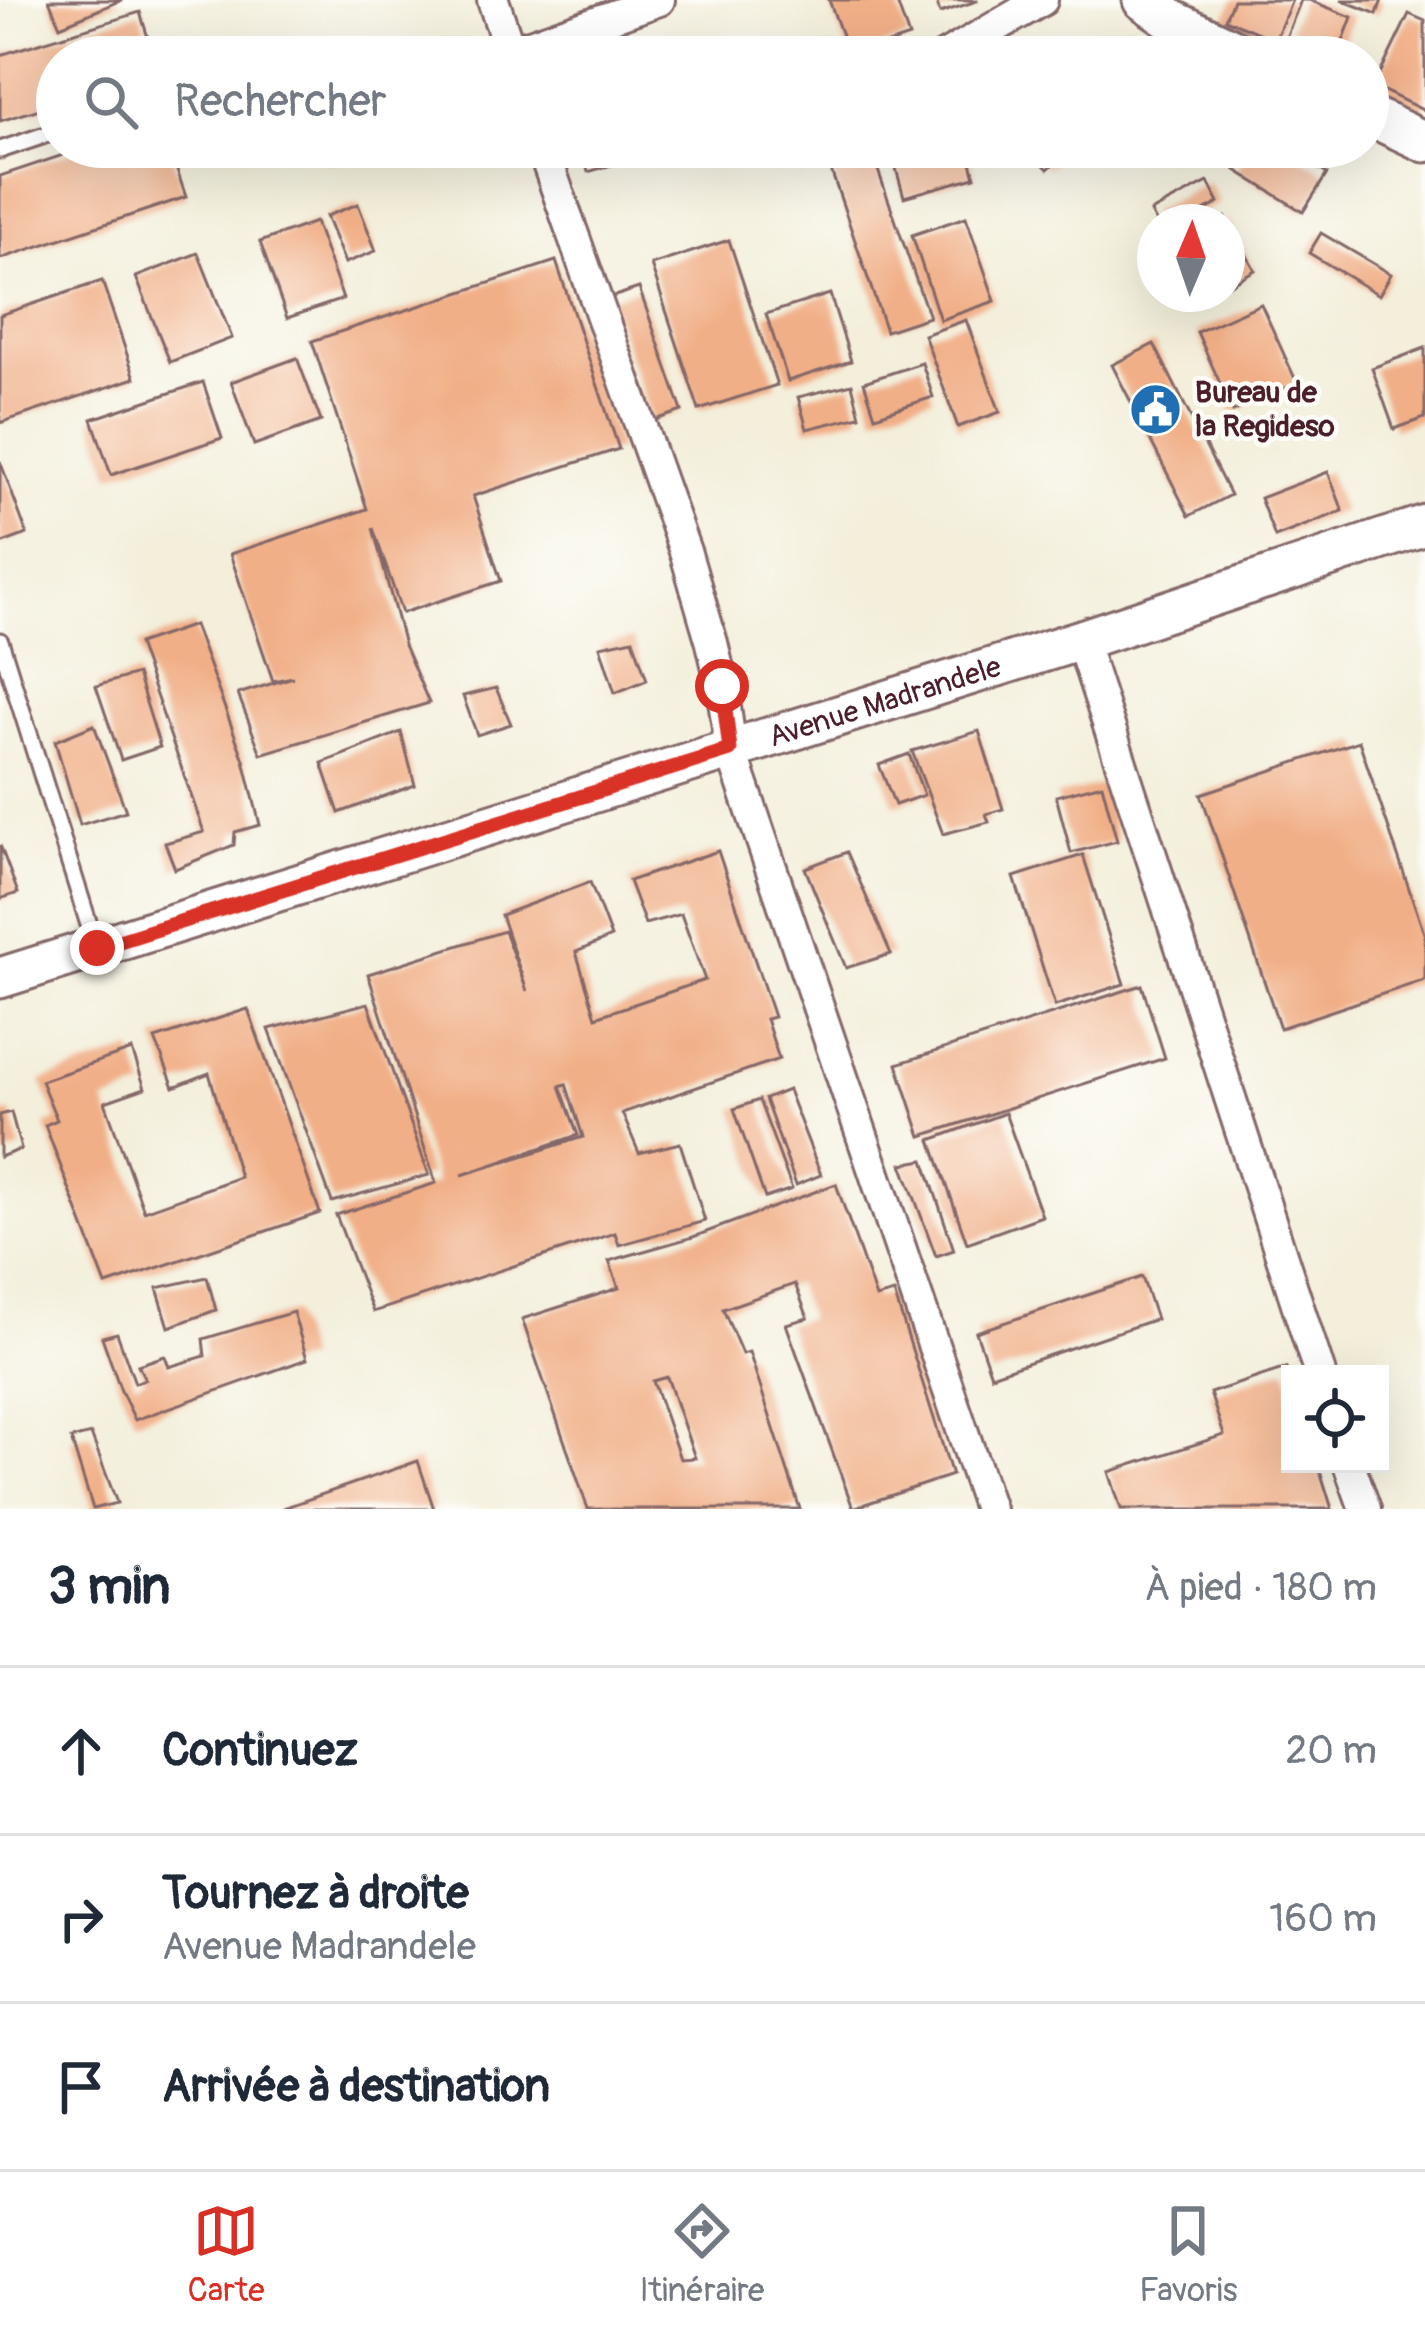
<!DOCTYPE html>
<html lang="fr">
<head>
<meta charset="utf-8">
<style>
  :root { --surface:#fff; --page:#f6f6f7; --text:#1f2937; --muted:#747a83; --line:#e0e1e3; --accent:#d93025 }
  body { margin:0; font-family:Pangolin,sans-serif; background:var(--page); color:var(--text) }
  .controls { position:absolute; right:36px; bottom:36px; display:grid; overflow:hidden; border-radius:0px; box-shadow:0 12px 48px #0002 }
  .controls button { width:108px; height:108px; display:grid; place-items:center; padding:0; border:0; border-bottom:3px solid var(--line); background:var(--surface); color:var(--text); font:60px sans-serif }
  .compass { position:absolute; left:1137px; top:204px; width:108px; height:108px; border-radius:50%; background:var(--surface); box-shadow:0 12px 48px #0002; rotate:2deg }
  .stop { position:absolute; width:36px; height:36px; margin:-27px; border:9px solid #d93025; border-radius:50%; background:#fff }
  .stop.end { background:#d93025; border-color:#fff; box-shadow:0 3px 12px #0008 }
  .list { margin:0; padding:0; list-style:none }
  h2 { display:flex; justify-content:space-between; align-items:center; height:156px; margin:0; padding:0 48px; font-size:51px }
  h2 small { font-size:39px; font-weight:400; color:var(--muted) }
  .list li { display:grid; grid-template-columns:78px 1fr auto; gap:36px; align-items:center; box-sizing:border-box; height:168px; padding:0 48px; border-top:3px solid var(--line) }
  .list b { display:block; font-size:45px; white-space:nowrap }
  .list p { margin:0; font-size:39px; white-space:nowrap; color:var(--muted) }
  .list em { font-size:39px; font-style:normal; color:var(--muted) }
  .icon { flex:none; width:66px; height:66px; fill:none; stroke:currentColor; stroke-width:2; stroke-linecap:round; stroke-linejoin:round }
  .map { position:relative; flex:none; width:1425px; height:1509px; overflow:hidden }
  .search { position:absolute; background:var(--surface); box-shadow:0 12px 48px #0002; left:36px; right:36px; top:36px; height:132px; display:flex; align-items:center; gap:30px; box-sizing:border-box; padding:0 42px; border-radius:66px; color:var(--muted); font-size:45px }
  .sheet { height:660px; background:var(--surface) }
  nav { display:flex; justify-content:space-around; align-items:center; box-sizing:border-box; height:168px; border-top:3px solid var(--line); background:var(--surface); font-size:33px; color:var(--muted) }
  nav a { display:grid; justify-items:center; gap:6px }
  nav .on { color:var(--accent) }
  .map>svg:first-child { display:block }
  .building { fill:#f1af87; fill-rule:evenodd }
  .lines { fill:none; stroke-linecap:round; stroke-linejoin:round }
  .service-casing { stroke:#856869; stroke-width:21 }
  .minor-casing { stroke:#856869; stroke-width:36 }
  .tertiary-casing { stroke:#856869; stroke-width:45 }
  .service { stroke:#fff; stroke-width:15 }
  .minor { stroke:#fff; stroke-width:30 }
  .tertiary { stroke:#fff; stroke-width:39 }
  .route { stroke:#d93025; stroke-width:15 }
  .labels { text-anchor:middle; stroke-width:9; stroke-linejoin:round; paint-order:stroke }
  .poi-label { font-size:30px; font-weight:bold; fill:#4a1f2b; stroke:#fdfcf7; text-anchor:start }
  .street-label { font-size:30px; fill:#4a1f2b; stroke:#fdfcf7 }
</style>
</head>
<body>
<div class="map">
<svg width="1425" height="1509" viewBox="0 0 1425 1509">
  <rect width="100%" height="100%" fill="#fdfcf7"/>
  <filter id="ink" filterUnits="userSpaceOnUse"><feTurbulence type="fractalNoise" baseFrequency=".00833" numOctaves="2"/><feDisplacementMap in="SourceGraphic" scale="24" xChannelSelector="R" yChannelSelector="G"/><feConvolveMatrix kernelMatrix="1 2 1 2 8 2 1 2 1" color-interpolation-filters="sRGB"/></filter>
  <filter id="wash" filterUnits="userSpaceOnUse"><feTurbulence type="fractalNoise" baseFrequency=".004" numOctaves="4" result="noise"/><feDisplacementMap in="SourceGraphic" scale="48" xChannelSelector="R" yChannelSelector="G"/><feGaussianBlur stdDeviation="2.7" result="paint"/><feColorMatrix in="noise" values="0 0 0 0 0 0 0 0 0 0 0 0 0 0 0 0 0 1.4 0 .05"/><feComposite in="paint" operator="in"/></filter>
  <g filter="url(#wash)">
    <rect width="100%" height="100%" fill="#f3efdb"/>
    <g id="blocks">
      <!-- building -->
      <g class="building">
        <path d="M 49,0 L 122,0 L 60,26 Z"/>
        <path d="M 829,0 L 896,0 L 909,37 L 850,57 Z"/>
        <path d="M 936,0 L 977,0 L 977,1 L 940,13 Z"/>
        <path d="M 1233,0 L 1292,0 L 1275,40 L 1225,19 Z"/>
        <path d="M 1301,0 L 1309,0 L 1352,17 L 1337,57 L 1298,57 L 1281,50 Z"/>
        <path d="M 1341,0 L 1382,0 L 1377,14 Z"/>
        <path d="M 140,12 L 154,57 L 57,57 L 57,104 L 0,121 L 0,55 Z"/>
        <path d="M 1409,14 L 1425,21 L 1425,111 L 1374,86 Z"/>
        <path d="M 87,147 L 169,147 L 186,197 L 0,259 L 0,176 Z"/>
        <path d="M 325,147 L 377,147 L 377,148 L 331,163 Z"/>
        <path d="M 581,147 L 669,147 L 670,148 L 588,172 Z"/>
        <path d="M 823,147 L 870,147 L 929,317 L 886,331 Z"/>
        <path d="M 890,147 L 967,147 L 975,177 L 904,197 Z"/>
        <path d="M 1026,147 L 1072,147 L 1048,169 Z"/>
        <path d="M 1251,147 L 1285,147 L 1327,174 L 1303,212 L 1236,170 Z"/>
        <path d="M 1208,182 L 1219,203 L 1182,222 L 1156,222 L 1151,212 Z"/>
        <path d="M 358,204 L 376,251 L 345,263 L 326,216 Z"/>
        <path d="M 966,217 L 995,301 L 940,320 L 912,235 Z"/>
        <path d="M 1227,220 L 1255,270 L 1227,286 Z"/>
        <path d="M 315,222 L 343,299 L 287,318 L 260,242 Z"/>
        <path d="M 1321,233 L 1391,274 L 1379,295 L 1309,253 Z"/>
        <path d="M 729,240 L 777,385 L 699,410 L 651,265 Z"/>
        <path d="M 198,253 L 232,338 L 170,362 L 136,277 Z"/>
        <path d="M 556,261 L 619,449 L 473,496 L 501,581 L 402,613 L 373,528 L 404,645 L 429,703 L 261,754 L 238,694 L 293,677 L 273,681 L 230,554 L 367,509 L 312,341 Z"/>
        <path d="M 102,281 L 135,378 L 0,423 L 0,315 Z"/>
        <path d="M 639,288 L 682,411 L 652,421 L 609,298 Z"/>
        <path d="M 830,294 L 851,361 L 788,381 L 766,314 Z"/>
        <path d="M 1261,304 L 1297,383 L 1233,412 L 1197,332 Z"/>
        <path d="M 966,320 L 1000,412 L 958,427 L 924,335 Z"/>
        <path d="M 1154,344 L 1230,495 L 1189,516 L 1112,365 Z"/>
        <path d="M 1425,348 L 1425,418 L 1394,429 L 1372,368 Z"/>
        <path d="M 297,358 L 321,421 L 254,445 L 231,382 Z"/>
        <path d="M 922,363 L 933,397 L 875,416 L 864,382 Z"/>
        <path d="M 203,382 L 222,438 L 111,475 L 92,419 Z"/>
        <path d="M 852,384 L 860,416 L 807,429 L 798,397 Z"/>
        <path d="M 0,461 L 27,534 L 0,544 Z"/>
        <path d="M 1328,472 L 1343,511 L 1275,537 L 1260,498 Z"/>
        <path d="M 194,625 L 244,760 L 260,825 L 235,832 L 234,845 L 175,869 L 165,843 L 204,832 L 138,644 Z"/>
        <path d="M 633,639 L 647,680 L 615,693 L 600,646 Z"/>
        <path d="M 137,674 L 160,747 L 121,760 L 96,686 Z"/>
        <path d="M 496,688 L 511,724 L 477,735 L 463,696 Z"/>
        <path d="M 94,725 L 126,811 L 80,825 L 55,741 Z"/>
        <path d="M 979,731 L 1003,809 L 986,814 L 989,822 L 943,834 L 912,751 Z"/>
        <path d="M 401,732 L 415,785 L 339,813 L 322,763 Z"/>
        <path d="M 1359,741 L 1425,936 L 1425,980 L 1280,1028 L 1201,794 Z"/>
        <path d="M 909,754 L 924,795 L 895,805 L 879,765 Z"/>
        <path d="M 1102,784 L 1117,841 L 1071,853 L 1056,796 Z"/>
        <path d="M 0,845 L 18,893 L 0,899 Z"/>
        <path d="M 718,851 L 774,1017 L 766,1019 L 779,1059 L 622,1113 L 639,1153 L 680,1143 L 705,1221 L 619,1245 L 615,1233 L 373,1312 L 336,1215 L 436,1183 L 368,974 L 504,931 L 527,991 L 501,915 L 590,882 L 611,937 L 576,952 L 596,1017 L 705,980 L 681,914 L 645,924 L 629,881 ZM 566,1084 L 583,1137 L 462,1175 L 578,1135 L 560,1086 Z"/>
        <path d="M 847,852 L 891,954 L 846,968 L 805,868 Z"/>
        <path d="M 1083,855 L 1124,984 L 1055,1006 L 1014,877 Z"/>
        <path d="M 1142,985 L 1165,1058 L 921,1136 L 897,1064 Z"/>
        <path d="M 368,1003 L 429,1175 L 332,1202 L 269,1029 Z"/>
        <path d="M 248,1009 L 320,1213 L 106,1285 L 45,1125 L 57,1120 L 41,1081 L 132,1050 L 145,1088 L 105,1102 L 144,1211 L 240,1177 L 209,1073 L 174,1087 L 155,1039 Z"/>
        <path d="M 788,1090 L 821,1175 L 796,1185 L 765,1099 Z"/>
        <path d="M 759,1100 L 792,1189 L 765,1198 L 734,1109 Z"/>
        <path d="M 11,1112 L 21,1149 L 0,1157 L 0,1115 Z"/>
        <path d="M 1005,1113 L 1042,1216 L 967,1243 L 931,1140 Z"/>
        <path d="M 924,1160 L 954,1250 L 936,1256 L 902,1164 Z"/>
        <path d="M 836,1184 L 876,1298 L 894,1293 L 952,1475 L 853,1508 L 786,1324 L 808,1318 L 795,1284 L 723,1309 L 742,1354 L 749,1352 L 800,1509 L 588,1509 L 522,1319 L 619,1288 L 609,1261 L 693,1237 ZM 667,1377 L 695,1458 L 680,1459 L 653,1381 Z"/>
        <path d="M 207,1277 L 216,1310 L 169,1327 L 157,1288 Z"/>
        <path d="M 1142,1277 L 1156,1319 L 991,1375 L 976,1332 Z"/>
        <path d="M 293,1312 L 307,1359 L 135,1420 L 121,1391 L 102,1337 L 117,1333 L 135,1383 L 145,1379 L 138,1365 L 165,1356 L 169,1367 L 205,1356 L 203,1339 Z"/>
        <path d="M 1286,1368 L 1290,1381 L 1290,1464 L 1318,1464 L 1332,1509 L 1121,1509 L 1109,1472 L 1224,1435 L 1210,1393 Z"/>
        <path d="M 91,1434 L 117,1503 L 93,1509 L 71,1439 Z"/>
        <path d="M 418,1461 L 434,1509 L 283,1509 L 283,1508 Z"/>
      </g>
    </g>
  </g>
  <g filter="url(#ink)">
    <use href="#blocks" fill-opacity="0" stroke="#856869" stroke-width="3"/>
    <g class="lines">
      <defs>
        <g id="service">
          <path d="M 0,150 L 57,131"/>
          <path d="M 0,641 L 96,947"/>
        </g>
        <g id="minor">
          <path d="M 493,0 L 512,57"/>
          <path d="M 510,52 L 659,0"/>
          <path d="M 944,57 L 1042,0"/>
          <path d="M 542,147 L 686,554 L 712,643 L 722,686 L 731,750 L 989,1509"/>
          <path d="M 1081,640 L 1320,1374"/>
          <path d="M 1349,1464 L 1365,1509"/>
        </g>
        <g id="tertiary">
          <path d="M 1143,0 L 1172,20 L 1249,57"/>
          <path d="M 1368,115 L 1425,142"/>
          <path id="s1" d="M 0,978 L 1081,640 L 1425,525"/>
        </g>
      </defs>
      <!-- service casing -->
      <use href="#service" class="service-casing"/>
      <!-- minor casing -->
      <use href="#minor" class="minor-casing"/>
      <!-- tertiary casing -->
      <use href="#tertiary" class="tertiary-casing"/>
      <!-- service -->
      <use href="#service" class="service"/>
      <!-- minor -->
      <use href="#minor" class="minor"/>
      <!-- tertiary -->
      <use href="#tertiary" class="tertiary"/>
    </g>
  </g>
  <g class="lines" filter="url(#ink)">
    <!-- route -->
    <path class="route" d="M 97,948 L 730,750 L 722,686"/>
  </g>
  <!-- icons -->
  <defs>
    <symbol id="civic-disc" viewBox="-11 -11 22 22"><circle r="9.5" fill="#1f6fb2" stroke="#fdfcf7"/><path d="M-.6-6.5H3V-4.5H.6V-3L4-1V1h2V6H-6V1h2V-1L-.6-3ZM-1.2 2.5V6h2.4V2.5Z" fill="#fff"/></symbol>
  </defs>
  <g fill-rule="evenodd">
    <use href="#civic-disc" x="1126" y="380" width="59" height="59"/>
  </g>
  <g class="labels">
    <!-- poi labels -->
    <g class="poi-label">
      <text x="1195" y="402">Bureau de<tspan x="1195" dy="34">la Regideso</tspan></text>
    </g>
    <!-- street labels -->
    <g class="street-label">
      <text dy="10" stroke="none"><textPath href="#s1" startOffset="927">Avenue Madrandele</textPath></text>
    </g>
  </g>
</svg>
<div class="controls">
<button><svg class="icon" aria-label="locate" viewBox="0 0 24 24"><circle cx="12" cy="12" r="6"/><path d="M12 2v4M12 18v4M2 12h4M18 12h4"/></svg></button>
</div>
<svg class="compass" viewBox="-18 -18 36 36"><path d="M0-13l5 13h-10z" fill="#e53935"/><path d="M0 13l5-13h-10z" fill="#747a83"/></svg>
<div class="stop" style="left:722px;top:686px"></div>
<div class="stop end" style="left:97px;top:948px"></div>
<div class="search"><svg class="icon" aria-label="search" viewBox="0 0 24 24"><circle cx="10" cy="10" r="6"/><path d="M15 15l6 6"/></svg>Rechercher</div>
</div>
<section class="sheet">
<h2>3 min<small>À pied · 180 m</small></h2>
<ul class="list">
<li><svg class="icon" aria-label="ahead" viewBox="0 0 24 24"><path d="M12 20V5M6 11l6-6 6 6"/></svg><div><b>Continuez</b></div><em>20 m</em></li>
<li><svg class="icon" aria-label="right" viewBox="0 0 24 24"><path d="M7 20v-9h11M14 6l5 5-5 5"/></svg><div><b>Tournez à droite</b><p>Avenue Madrandele</p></div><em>160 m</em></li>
<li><svg class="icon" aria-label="arrive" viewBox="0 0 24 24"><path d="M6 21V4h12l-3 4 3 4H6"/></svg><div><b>Arrivée à destination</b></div></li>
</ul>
</section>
<nav>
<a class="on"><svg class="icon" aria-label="map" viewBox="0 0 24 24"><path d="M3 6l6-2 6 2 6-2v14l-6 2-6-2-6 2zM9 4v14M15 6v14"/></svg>Carte</a>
<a><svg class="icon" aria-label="directions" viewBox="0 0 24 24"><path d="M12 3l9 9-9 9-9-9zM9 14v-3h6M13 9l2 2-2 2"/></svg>Itinéraire</a>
<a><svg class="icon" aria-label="saved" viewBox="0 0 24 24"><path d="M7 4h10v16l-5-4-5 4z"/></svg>Favoris</a>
</nav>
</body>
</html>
